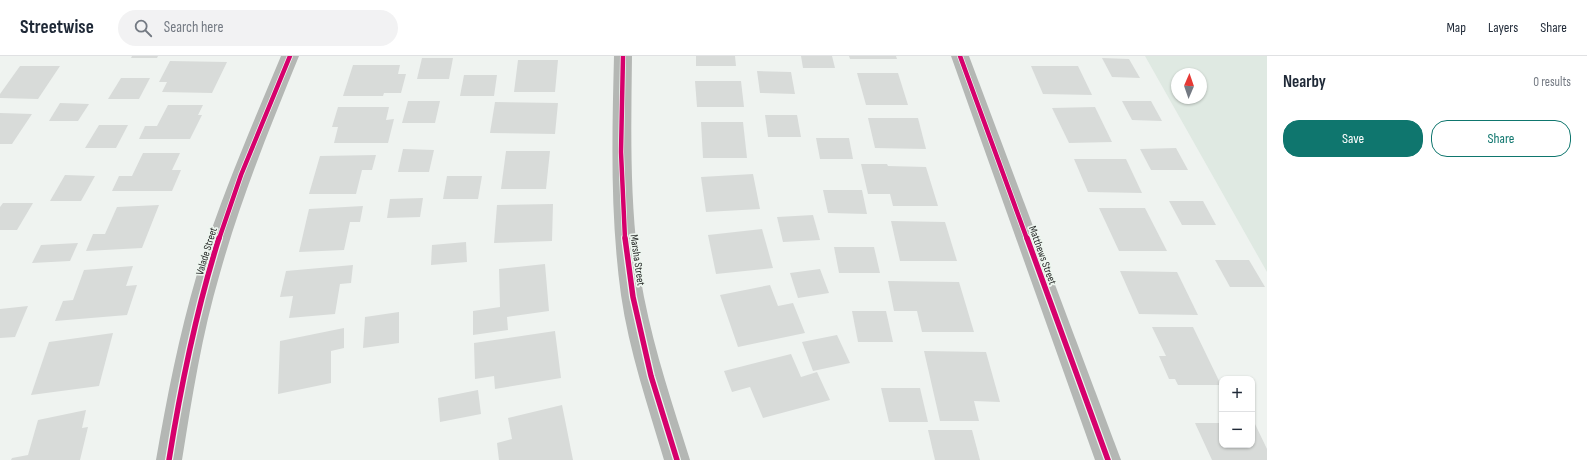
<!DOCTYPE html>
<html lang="en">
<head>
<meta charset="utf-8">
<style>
  :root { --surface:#fff; --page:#f2f2f3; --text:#1f2937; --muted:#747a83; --line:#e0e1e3; --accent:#0f766e }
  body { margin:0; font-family:"Sofia Sans Condensed",sans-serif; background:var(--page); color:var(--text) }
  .controls { position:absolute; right:12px; bottom:12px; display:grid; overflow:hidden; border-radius:8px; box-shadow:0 1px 3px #0004 }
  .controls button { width:36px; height:36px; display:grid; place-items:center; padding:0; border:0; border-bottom:1px solid var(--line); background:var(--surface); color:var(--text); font:20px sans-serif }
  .compass { position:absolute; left:1171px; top:12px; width:36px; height:36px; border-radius:50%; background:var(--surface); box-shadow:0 1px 3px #0004; rotate:2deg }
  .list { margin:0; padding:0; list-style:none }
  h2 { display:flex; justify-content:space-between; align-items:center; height:52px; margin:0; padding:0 16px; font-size:17px }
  h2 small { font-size:13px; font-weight:400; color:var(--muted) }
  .actions { display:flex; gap:8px; padding:12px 16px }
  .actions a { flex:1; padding:9px 0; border:1px solid var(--accent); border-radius:16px; text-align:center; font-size:14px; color:var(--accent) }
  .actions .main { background:var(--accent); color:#fff }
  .icon { flex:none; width:22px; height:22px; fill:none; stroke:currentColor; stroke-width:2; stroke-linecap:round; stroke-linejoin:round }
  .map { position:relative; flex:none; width:1267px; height:404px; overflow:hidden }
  header { display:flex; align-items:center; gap:24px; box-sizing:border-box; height:56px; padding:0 20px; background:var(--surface); border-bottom:1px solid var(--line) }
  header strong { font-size:19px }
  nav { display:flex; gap:22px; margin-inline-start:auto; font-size:14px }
  .search { width:280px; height:36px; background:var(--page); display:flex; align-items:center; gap:10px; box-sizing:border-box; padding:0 14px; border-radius:22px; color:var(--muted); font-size:15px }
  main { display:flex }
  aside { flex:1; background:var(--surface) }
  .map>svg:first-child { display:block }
  .built { fill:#dfe9e2; fill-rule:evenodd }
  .building { fill:#d8dbd9 }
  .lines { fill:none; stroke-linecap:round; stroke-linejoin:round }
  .minor { fill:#b4b7b4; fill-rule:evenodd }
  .cycleway-far1-casing { stroke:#edf5ef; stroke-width:6 }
  .cycleway-casing { stroke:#edf5ef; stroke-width:8 }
  .cycleway-far1 { stroke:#d6006c; stroke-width:4.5 }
  .cycleway { stroke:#d6006c; stroke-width:5.5 }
  .labels { text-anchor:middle; stroke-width:3.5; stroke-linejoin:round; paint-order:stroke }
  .street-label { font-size:11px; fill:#292c2a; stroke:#edf5ef }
</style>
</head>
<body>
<header>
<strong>Streetwise</strong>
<div class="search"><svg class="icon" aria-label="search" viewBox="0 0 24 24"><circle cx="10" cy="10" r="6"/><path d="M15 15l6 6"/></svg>Search here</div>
<nav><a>Map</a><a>Layers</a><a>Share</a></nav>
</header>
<main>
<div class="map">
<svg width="1267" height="404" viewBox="0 0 1267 404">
  <rect width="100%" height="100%" fill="#eff3f0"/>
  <!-- built -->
  <path class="built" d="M 1145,0 L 1267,0 L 1267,216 ZM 1177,18 L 1201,18 L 1201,42 L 1177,42 Z"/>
  <!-- building -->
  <g class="building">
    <path d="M 132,0 L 158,0 L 157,2 L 131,2 Z"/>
    <path d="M 696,0 L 735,0 L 736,10 L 696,10 Z"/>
    <path d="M 801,0 L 832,0 L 835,12 L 803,12 Z"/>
    <path d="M 849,0 L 896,0 L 897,3 L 850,3 Z"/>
    <path d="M 422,2 L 453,2 L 449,23 L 417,23 Z"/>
    <path d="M 1102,2 L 1129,3 L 1140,22 L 1112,21 Z"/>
    <path d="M 518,4 L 558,4 L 555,36 L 514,36 Z"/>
    <path d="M 170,5 L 227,6 L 212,37 L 162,36 L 167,26 L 159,26 Z"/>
    <path d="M 353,9 L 400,9 L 398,18 L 406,18 L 401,37 L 384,37 L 383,40 L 343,40 Z"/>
    <path d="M 20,10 L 60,10 L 38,43 L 0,42 L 0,38 Z"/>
    <path d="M 1031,10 L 1078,10 L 1092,39 L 1043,38 Z"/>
    <path d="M 757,15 L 791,16 L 795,38 L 760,37 Z"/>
    <path d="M 857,17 L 898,17 L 908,49 L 866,49 Z"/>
    <path d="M 464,19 L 497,19 L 494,40 L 460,40 Z"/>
    <path d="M 121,22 L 150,22 L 139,43 L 108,43 Z"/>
    <path d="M 695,25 L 741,25 L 744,51 L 697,51 Z"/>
    <path d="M 408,45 L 440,45 L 435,67 L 402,67 Z"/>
    <path d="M 1122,45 L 1151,45 L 1162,65 L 1132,64 Z"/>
    <path d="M 495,46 L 558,47 L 555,78 L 490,77 Z"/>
    <path d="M 60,47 L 89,48 L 78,65 L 49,65 Z"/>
    <path d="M 168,49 L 203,49 L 198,59 L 202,59 L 190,83 L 139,83 L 145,70 L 157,70 Z"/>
    <path d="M 338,51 L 389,51 L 386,64 L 394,63 L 388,87 L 334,87 L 338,71 L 332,71 Z"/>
    <path d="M 1095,51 L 1112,86 L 1069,87 L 1052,52 Z"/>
    <path d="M 0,57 L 32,58 L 12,88 L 0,88 Z"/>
    <path d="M 765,59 L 797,59 L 801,81 L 768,81 Z"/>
    <path d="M 868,62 L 918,62 L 926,93 L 875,92 Z"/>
    <path d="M 701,66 L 743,66 L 747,102 L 703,102 Z"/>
    <path d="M 99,69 L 128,69 L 116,92 L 85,92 Z"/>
    <path d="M 816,82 L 849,82 L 853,103 L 820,103 Z"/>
    <path d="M 1176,92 L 1188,114 L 1151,114 L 1140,93 Z"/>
    <path d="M 403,93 L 434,94 L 429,116 L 398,116 Z"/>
    <path d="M 506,95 L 550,95 L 546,133 L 501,133 Z"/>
    <path d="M 143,97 L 180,97 L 172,114 L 181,114 L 172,135 L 112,135 L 119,120 L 132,120 Z"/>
    <path d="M 376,99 L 372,114 L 362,114 L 356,138 L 309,138 L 320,100 Z"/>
    <path d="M 1074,103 L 1126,103 L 1142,137 L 1088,136 Z"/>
    <path d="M 861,108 L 887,108 L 888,110 L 926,111 L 938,150 L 893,150 L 890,138 L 868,138 Z"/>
    <path d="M 753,118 L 760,153 L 706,156 L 701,121 Z"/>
    <path d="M 65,119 L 95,120 L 81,145 L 50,145 Z"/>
    <path d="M 447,120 L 482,120 L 478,143 L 443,143 Z"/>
    <path d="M 823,134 L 862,134 L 867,158 L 828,157 Z"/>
    <path d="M 423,142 L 420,161 L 387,162 L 390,143 Z"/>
    <path d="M 1169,145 L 1203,145 L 1216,169 L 1182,169 Z"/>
    <path d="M 3,147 L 33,147 L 17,174 L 0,174 L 0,151 Z"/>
    <path d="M 553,148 L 552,185 L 494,187 L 497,149 Z"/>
    <path d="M 159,149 L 142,192 L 86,195 L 93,178 L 105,178 L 117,151 Z"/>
    <path d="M 363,150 L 360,166 L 350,166 L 344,194 L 299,196 L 309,153 Z"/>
    <path d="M 1099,152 L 1145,152 L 1167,195 L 1119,195 Z"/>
    <path d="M 813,159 L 820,184 L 783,186 L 777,161 Z"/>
    <path d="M 891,165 L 945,166 L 957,205 L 900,205 Z"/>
    <path d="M 762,173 L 773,212 L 716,218 L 708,179 Z"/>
    <path d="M 466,186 L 467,206 L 431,209 L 432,189 Z"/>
    <path d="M 78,187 L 70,205 L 32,207 L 41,189 Z"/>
    <path d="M 834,191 L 874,191 L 880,217 L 839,217 Z"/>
    <path d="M 1215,204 L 1249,204 L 1265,231 L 1230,231 Z"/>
    <path d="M 545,208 L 549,255 L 507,261 L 508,274 L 473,279 L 473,255 L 500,251 L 499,213 Z"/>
    <path d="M 353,209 L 351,227 L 340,228 L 335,258 L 289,262 L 293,240 L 280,241 L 286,215 Z"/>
    <path d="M 133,210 L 126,230 L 137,229 L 127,259 L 55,265 L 63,245 L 73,244 L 84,214 Z"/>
    <path d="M 820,213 L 829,237 L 798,242 L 790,217 Z"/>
    <path d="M 1120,215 L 1177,216 L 1198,259 L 1139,258 Z"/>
    <path d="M 888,225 L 959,226 L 974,276 L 922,276 L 917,255 L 894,255 Z"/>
    <path d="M 770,229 L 778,250 L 793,247 L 805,277 L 738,291 L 720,239 Z"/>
    <path d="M 28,250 L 15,281 L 0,282 L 0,253 Z"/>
    <path d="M 852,255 L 886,255 L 893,286 L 858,286 Z"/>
    <path d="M 399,256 L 399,287 L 363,292 L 365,261 Z"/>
    <path d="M 1152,271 L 1193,271 L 1221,329 L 1178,329 L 1175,323 L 1169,323 L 1159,300 L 1166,300 Z"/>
    <path d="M 344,272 L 344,292 L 331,295 L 331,327 L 278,338 L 280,285 Z"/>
    <path d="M 555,275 L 561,322 L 495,333 L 494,320 L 475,323 L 474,287 Z"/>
    <path d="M 113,277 L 99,330 L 31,339 L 49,286 Z"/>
    <path d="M 837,279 L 850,307 L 813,315 L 802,286 Z"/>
    <path d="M 924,295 L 986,296 L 1000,346 L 974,345 L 979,365 L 940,365 Z"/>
    <path d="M 791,298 L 801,321 L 817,316 L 830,344 L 763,362 L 750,331 L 732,336 L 724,315 Z"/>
    <path d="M 881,332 L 920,332 L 928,366 L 889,366 Z"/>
    <path d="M 478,334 L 481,358 L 440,366 L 438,342 Z"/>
    <path d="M 562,349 L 573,404 L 499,404 L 497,387 L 512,383 L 508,362 Z"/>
    <path d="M 86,354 L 82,372 L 88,371 L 80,404 L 11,404 L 12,402 L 28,399 L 38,364 Z"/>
    <path d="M 1195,367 L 1222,367 L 1222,389 L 1252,389 L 1252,368 L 1255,368 L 1267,393 L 1267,404 L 1212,404 Z"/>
    <path d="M 928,374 L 972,374 L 980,404 L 935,404 Z"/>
  </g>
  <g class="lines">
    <!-- minor -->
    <g class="minor">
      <path d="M 281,0 L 299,0 C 270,71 241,142 220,217 C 202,278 192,341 182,404 L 156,404 C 167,341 179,279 197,218 C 220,143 251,72 281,0 Z"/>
      <path d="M 614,0 L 632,0 C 631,81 629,162 644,241 C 655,297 673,350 690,404 L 664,404 C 648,350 629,295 621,239 C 610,159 612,81 614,0 Z"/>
      <path d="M 951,0 L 969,0 L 1121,404 L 1095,404 Z"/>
    </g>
    <defs>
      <g id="cycleway-far1">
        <path d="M 623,0 L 621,96 L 625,183"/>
        <path d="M 960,0 L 1027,183"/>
        <path d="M 219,183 L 241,119 L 290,0"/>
      </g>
      <g id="cycleway">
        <path d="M 625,182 L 633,241 L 651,320 L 677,404"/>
        <path d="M 1027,182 L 1108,404"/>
        <path d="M 169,404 C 181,329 196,255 219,182"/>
      </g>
    </defs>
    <!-- cycleway-far1 casing -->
    <use href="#cycleway-far1" class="cycleway-far1-casing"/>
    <!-- cycleway casing -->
    <use href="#cycleway" class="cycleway-casing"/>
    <!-- cycleway-far1 -->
    <use href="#cycleway-far1" class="cycleway-far1"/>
    <!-- cycleway -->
    <use href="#cycleway" class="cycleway"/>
  </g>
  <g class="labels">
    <!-- street labels -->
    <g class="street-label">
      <text transform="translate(206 195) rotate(-73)" y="4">Valade Street</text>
      <text transform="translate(1043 199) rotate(70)" y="4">Matthews Street</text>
      <text transform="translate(638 204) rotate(82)" y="4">Marsha Street</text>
    </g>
  </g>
</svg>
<div class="controls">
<button>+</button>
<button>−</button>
</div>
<svg class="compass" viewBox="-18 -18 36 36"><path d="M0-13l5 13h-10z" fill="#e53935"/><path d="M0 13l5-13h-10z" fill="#747a83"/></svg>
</div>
<aside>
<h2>Nearby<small>0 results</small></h2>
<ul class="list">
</ul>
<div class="actions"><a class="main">Save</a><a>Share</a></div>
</aside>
</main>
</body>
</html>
